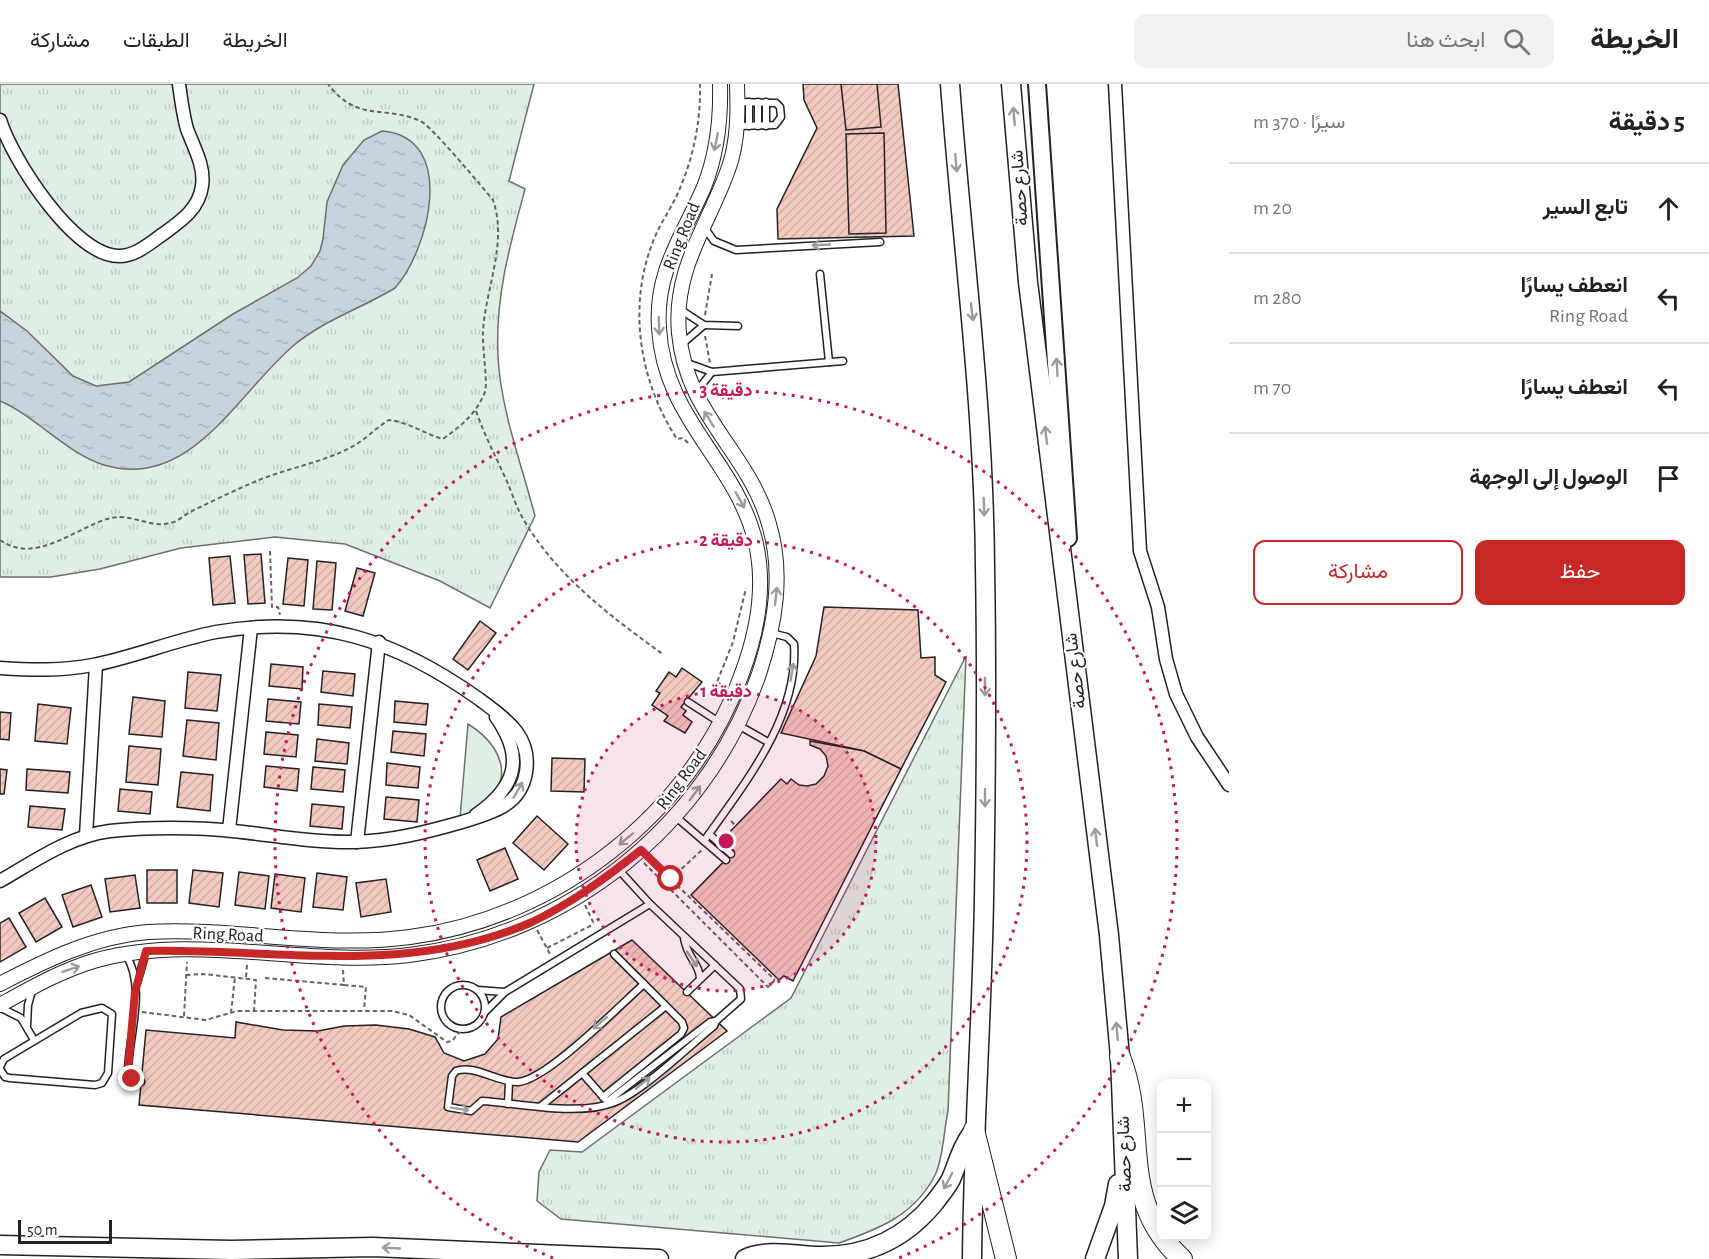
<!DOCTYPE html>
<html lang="ar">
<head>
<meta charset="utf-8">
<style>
  :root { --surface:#fff; --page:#f2f2f2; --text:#222; --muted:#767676; --line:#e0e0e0; --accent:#c62828 }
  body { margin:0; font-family:"Alegreya Sans",Vazirmatn,sans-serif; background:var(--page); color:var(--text); direction:rtl }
  .controls { position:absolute; right:18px; bottom:18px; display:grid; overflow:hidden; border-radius:12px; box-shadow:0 3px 15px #0003 }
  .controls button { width:54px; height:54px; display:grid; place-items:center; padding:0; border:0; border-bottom:2px solid var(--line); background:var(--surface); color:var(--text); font:30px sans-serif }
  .scale { position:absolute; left:18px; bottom:15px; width:94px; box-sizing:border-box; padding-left:6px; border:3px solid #222; border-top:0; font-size:16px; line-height:21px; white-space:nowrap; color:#222; -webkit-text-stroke:4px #fff; paint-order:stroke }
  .stop { position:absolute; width:18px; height:18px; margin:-14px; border:4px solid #c62828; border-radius:50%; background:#fff }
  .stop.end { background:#c62828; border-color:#fff; box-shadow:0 2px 6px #0008 }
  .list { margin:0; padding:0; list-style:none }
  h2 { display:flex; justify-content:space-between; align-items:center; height:78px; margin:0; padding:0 24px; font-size:26px }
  h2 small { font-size:20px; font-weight:400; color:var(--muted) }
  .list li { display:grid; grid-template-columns:39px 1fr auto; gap:18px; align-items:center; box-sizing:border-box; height:90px; padding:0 24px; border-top:2px solid var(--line) }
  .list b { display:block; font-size:22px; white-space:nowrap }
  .list p { margin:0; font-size:20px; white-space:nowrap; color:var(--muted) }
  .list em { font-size:20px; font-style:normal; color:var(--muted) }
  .actions { display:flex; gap:12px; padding:18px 24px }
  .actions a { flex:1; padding:14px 0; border:2px solid var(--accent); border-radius:12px; text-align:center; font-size:21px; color:var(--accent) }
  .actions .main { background:var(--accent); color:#fff }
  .icon { flex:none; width:33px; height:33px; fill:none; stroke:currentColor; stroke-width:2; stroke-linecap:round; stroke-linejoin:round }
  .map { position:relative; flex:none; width:1229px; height:1175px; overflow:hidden; direction:ltr }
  header { display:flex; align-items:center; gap:36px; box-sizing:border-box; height:84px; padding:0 30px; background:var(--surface); border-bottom:2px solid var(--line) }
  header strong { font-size:28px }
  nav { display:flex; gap:33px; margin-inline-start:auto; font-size:21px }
  .search { width:420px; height:54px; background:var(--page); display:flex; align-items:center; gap:15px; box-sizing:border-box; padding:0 21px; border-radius:12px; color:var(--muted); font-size:22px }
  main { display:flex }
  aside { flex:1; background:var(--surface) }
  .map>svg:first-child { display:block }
  .grass { fill:url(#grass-tufts); stroke:#6f6f6f; stroke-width:1.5 }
  .park { fill:#e0efe3; stroke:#6f6f6f; stroke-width:1.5 }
  .water { fill:url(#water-ripples); stroke:#6f6f6f; stroke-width:1.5 }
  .building { fill:url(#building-hatch); stroke:#222; stroke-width:1.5 }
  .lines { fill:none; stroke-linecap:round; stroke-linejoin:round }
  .service-casing { stroke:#222; stroke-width:9 }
  .minor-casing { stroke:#222; stroke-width:15 }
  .tertiary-casing { stroke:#222; stroke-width:16 }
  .secondary-casing { stroke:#222; stroke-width:20 }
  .primary-casing { stroke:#222; stroke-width:21 }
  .trunk-casing { stroke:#222; stroke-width:22 }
  .path { stroke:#646464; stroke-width:2; stroke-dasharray:4.5 3; stroke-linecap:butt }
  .service { stroke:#fff; stroke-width:6 }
  .minor { stroke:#fff; stroke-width:12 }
  .tertiary { stroke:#fff; stroke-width:14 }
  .secondary { stroke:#fff; stroke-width:16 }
  .primary { stroke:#fff; stroke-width:18 }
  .trunk { stroke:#fff; stroke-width:20 }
  .oneway { stroke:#9c9c9c }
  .route { stroke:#c62828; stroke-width:8 }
  .ring { fill:none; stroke:#c2185b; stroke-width:3; stroke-dasharray:3 6 }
  .labels { text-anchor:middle; stroke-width:4.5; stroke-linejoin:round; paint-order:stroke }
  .street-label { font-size:18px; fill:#222; stroke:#fff }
  .centre { fill:#c2185b; stroke:#fff; stroke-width:3 }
  .ring-label { font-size:18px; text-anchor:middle; font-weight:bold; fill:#c2185b; stroke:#fff; stroke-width:4.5; stroke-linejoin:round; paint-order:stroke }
</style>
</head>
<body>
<header>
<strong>الخريطة</strong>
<div class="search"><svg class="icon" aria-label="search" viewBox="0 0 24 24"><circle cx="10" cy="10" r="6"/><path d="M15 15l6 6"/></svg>ابحث هنا</div>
<nav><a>الخريطة</a><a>الطبقات</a><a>مشاركة</a></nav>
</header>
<main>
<aside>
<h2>5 دقيقة<small>سيرًا · 370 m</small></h2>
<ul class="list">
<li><svg class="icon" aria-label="ahead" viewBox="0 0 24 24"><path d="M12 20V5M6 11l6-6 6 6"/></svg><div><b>تابع السير</b></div><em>20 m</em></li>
<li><svg class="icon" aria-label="left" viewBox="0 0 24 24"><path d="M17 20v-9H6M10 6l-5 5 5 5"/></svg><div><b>انعطف يسارًا</b><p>Ring Road</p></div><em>280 m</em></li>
<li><svg class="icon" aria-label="left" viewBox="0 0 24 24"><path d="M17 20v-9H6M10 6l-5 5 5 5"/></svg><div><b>انعطف يسارًا</b></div><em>70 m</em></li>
<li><svg class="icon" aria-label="arrive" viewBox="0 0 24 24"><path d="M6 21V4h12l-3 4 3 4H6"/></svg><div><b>الوصول إلى الوجهة</b></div></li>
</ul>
<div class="actions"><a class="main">حفظ</a><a>مشاركة</a></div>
</aside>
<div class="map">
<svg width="1229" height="1175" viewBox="0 0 1229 1175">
  <defs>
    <pattern id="grass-tufts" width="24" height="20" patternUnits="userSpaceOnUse" patternTransform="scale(1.5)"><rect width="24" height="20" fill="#e0efe3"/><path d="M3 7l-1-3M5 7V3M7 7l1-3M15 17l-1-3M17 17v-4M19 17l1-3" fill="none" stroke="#c0cdc2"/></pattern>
    <pattern id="water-ripples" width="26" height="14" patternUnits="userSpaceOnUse" patternTransform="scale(1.5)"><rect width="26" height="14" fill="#c7d3dd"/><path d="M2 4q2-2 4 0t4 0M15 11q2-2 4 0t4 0" fill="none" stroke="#abb5bd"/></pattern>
    <pattern id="building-hatch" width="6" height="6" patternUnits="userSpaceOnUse" patternTransform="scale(1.5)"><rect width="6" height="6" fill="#f3c9c0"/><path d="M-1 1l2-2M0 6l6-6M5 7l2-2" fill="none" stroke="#d0aca5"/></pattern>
  </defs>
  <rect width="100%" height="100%" fill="#fff"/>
  <!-- grass -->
  <g class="grass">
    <path d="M 0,0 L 534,0 L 509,97 L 525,105 C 510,161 495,213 498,272 C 500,323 522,382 535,432 L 490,524 L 440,497 L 345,460 L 275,453 L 181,464 L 100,485 L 51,493 L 0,493 Z"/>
    <path d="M 966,572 L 948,1027 C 944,1045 943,1076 935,1091 C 915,1131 879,1145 839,1159 L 561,1135 L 537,1117 L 539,1088 L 550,1066 L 582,1068 L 791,914 Z"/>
  </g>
  <!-- park -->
  <path class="park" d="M 468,640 C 515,669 513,715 460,734 Z"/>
  <!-- water -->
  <path class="water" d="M 382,47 C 458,53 429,166 395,204 C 362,224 322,237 293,262 C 238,309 190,407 104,381 C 66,369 37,333 0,317 L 0,227 L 27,247 L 73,292 L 96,302 L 129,298 L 233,230 L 297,194 L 311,182 L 320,167 L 323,155 L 327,118 L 343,81 L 364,56 Z"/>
  <!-- building -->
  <g class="building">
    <path d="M 803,0 L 898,0 L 914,152 L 778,155 L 777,125 L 817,44 L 804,16 Z"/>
    <path d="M 841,0 L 877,0 L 881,43 L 846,46 Z"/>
    <path d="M 884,49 L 886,149 L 849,150 L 846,50 Z"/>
    <path d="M 261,470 L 265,519 L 248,520 L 244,471 Z"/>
    <path d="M 230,472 L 235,519 L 213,521 L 209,474 Z"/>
    <path d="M 288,474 L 308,476 L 304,522 L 283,520 Z"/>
    <path d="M 317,477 L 336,479 L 332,526 L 313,525 Z"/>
    <path d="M 357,484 L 375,489 L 363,532 L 345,527 Z"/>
    <path d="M 824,523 L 918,526 L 921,574 L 935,573 L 935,591 L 946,598 L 901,685 L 864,667 L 781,649 L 816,572 Z"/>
    <path d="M 480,537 L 496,549 L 468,586 L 453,575 Z"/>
    <path d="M 271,580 L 303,583 L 302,605 L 269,602 Z"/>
    <path d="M 682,584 L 702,598 L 681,623 L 686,627 L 683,631 L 692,638 L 685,649 L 664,637 L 668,632 L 652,621 L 660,609 L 656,607 L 669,588 L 676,593 Z"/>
    <path d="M 323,587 L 355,590 L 353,612 L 321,608 Z"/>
    <path d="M 188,588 L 221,591 L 217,627 L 185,624 Z"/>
    <path d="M 133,613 L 165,617 L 162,653 L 129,650 Z"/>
    <path d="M 268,615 L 301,618 L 299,640 L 266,637 Z"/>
    <path d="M 395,617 L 428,620 L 426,641 L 394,638 Z"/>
    <path d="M 38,620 L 71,624 L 67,660 L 35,657 Z"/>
    <path d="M 319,620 L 352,623 L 350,644 L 318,641 Z"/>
    <path d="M 0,628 L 11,629 L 9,656 L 0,655 Z"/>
    <path d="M 187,636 L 219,639 L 216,676 L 183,672 Z"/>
    <path d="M 393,647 L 426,650 L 424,672 L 391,668 Z"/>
    <path d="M 266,648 L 298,651 L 296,673 L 264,670 Z"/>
    <path d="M 317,655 L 349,659 L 347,680 L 315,677 Z"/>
    <path d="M 810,657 L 864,667 L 901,685 L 793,897 L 784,892 L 779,896 L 691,811 L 734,767 L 723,755 L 781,695 L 787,700 L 791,695 L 799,701 L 807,702 L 816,700 L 824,692 L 828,682 L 826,672 L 820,665 L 810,661 Z"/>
    <path d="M 129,662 L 161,665 L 158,701 L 126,698 Z"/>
    <path d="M 552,674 L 585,675 L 584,708 L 551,707 Z"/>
    <path d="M 387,679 L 420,683 L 418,704 L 386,701 Z"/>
    <path d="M 266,682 L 299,685 L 297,707 L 264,703 Z"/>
    <path d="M 313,683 L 345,686 L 343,708 L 311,705 Z"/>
    <path d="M 0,685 L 7,686 L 4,710 L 0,710 Z"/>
    <path d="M 27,685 L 70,688 L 68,709 L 26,706 Z"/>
    <path d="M 181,688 L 213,691 L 210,727 L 177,723 Z"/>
    <path d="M 120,705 L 152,708 L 150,730 L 118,727 Z"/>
    <path d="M 386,713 L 419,716 L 417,738 L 384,735 Z"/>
    <path d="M 312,720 L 344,723 L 342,745 L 310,742 Z"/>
    <path d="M 30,722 L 65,725 L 62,746 L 28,743 Z"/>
    <path d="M 537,732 L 568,760 L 544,786 L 513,759 Z"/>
    <path d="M 505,764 L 518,795 L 490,807 L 477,776 Z"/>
    <rect x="147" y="786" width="30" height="33"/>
    <path d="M 193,786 L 223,789 L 219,823 L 189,819 Z"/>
    <path d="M 239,788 L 269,792 L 265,825 L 235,821 Z"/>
    <path d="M 317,789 L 347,793 L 343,826 L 313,823 Z"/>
    <path d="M 275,790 L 305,794 L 301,828 L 271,824 Z"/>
    <path d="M 135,791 L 140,824 L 110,828 L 105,795 Z"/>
    <path d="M 386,795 L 391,828 L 361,833 L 356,799 Z"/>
    <path d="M 91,801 L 102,833 L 73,843 L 62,811 Z"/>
    <path d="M 45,814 L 62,843 L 36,858 L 19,829 Z"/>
    <path d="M 9,834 L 26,863 L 0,878 L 0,839 Z"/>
    <path d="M 632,856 L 727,947 L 578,1058 L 139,1021 L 146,946 L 235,954 L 236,938 L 283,946 L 318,947 L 344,942 L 376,941 L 409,945 L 435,953 L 444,969 L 464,977 L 485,970 L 498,955 L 501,933 Z"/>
  </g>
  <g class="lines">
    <defs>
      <g id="service">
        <path d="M 749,18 L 749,42"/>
        <path d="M 758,18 L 758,42"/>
        <path d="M 766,18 L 766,42"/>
        <path d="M 738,42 L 775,41 L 781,33 L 780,23 L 776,19 L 738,18"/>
        <path d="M 704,143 L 714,157 L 736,166 L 880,158"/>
        <path d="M 820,190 L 829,278"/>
        <path d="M 681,226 L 704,241 L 738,242"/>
        <path d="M 682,260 L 704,241"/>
        <path d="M 687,279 L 712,288 L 843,277"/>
        <path d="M 696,308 L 712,288"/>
        <path d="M 688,618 L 719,638"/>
        <path d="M 738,641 L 768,658"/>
        <path d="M 676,733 L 726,776"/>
        <path d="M 709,750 L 731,770"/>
        <path d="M 704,757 C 744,700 799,634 794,560 L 787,553 L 771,549"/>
        <path d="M 618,785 L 650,820 L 740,905 L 741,915 L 716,937 L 714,942 C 688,963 643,1007 615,1018 C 579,1033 521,1019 482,1017 L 471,1027 L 448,1023 L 452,992 L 456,987 C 474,980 499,999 518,998 C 547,996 619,922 644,900"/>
        <path d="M 684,854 C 687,874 700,880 700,895"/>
        <path d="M 126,871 C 147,904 128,953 128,989 L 134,997 L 141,998"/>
        <path d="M 137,899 L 146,868"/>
        <circle cx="463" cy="923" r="22"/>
        <path d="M 478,906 L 504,908"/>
        <path d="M 687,908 L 715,881"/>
        <path d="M 1,924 L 21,934 L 34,956"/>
        <path d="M 485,928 L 505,908 L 650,820"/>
        <path d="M 27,941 L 28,921 L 32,907"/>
        <path d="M 0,983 L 4,975 L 81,929 L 102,924 L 112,930 L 108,989 L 102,999 L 95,1001 L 10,994 L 5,993 L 0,985"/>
        <path d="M 582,989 L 605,1015"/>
        <path d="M 603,1013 L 681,950 L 684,944 L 682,938 L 614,870"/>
        <path d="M 608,1017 L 710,938 L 716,937"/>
        <path d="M 508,1020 L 509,998"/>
        <path d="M 541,1022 L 666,922"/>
      </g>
      <g id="minor">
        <path d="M 1115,0 L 1140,467 L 1158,523 L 1166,575 L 1176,610 L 1197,653 L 1229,701"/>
        <path d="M 0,36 C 12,75 74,172 119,172 C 136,172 150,159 163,150 C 181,137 199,125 202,102 C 205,82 194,64 187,45 C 183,31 181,15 179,0"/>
        <path d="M 0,584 C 31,586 62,587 93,581 C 135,573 174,556 216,548 C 319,530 396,556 479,615 C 504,634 532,651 526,688 C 521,722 491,729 462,738 C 427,748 392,757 354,758 C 313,759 273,751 233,747 C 198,743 145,743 110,747 C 70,752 35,777 0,797"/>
        <path d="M 476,731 C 516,703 525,674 496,633"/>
        <path d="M 229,746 L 251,544"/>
        <path d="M 86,752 L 96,581"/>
        <path d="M 357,758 L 379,558"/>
      </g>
      <g id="tertiary">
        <path d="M 0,900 C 46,876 95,852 148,848 C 235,843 322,865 410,853 C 556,834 690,731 741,592 C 757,550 766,505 756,460 C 737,377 664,336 659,244 C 655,187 683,152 704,103 C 717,70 721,35 720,0"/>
        <path d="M 0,921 C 31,904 62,886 97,876 C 198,849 306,883 409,871 C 568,852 707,741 759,590 C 775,541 784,490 769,440 C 749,368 686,331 679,249 C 673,184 709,141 729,83 C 738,57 738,28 737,0"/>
      </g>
      <path id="secondary" d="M 1037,0 L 1068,454"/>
      <g id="primary">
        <path d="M 950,0 C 962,161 984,321 985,483 C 987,594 986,704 984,815 C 982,935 973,1055 972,1175"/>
        <path d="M 1011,0 L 1028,198 L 1109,851 L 1120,973 L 1128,1175"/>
        <path d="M 0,1161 L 231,1166 L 373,1163 L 659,1175"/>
        <path d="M 745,1175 C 765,1165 796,1171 818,1172 C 865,1173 905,1155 935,1118 C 940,1111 947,1103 951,1095 C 960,1074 960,1066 974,1046"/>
        <path d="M 1095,1175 L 1114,1122 L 1118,1100"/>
      </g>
      <g id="trunk">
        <path d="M 1120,973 C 1149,1047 1116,1114 1182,1175"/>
        <path d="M 974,1046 L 1006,1175"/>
      </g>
    </defs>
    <!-- service casing -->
    <use href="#service" class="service-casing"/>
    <!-- minor casing -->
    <use href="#minor" class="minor-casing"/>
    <!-- tertiary casing -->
    <use href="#tertiary" class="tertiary-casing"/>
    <!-- secondary casing -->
    <use href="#secondary" class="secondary-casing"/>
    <!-- primary casing -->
    <use href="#primary" class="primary-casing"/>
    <!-- trunk casing -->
    <use href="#trunk" class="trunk-casing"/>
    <!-- path -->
    <g class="path">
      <path d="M 705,231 L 712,190"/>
      <path d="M 705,252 L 710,279"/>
      <path d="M 716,298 L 723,315"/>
      <path d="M 476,327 C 484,350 494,369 504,391 C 510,403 514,417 520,429 C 552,489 610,532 664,571"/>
      <path d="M 688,359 L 683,354 L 677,355 C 639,297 627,221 654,155 C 660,140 670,126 677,111 C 693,76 701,38 700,0"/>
      <path d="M 0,456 C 36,482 77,442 111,434 C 133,429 152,446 174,438 C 181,435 187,429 194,426 C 213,417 233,407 252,399 C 285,384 324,379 355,361 C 367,354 377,343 389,336 C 408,338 425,350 443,355 C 462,341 476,330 485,308 C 488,299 482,262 483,248 C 485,206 508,159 493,116 C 484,105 431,42 422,38 C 386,20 358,40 328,0"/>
      <path d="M 270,467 L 272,523 L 278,523 L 280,531"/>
      <path d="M 723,601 L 717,598 L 733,558 L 746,504"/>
      <path d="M 731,737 L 736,742"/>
      <path d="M 650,775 L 775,896"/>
      <path d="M 644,779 L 768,903 L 777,894"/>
      <path d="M 665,800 L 702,766"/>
      <path d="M 585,821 L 594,840"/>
      <path d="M 537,846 L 550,870"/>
      <path d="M 547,864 L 594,840"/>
      <path d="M 186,891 L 204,890 L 256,896 L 254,927"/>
      <path d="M 246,893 L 247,881"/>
      <path d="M 265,894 L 344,901 L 343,886"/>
      <path d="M 344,901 L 366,903 L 364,926"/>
      <path d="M 142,928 L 206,936 L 237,927 L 392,927 L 409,931 L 447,958 L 452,957 L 462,945"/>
      <path d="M 231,929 L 235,893"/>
      <path d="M 184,932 L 187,878"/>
    </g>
    <!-- service -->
    <use href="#service" class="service"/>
    <!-- minor -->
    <use href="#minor" class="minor"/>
    <!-- tertiary -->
    <use href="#tertiary" class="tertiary"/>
    <!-- secondary -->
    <use href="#secondary" class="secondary"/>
    <!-- primary -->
    <use href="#primary" class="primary"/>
    <!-- trunk -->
    <use href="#trunk" class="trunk"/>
  </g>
  <!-- one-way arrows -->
  <defs><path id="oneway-shaft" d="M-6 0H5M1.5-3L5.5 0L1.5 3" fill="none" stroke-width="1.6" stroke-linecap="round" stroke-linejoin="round" transform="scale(1.5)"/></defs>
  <g class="oneway">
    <use href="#oneway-shaft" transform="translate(1014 32) rotate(-95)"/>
    <use href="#oneway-shaft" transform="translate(716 58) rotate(102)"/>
    <use href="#oneway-shaft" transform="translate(956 79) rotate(85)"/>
    <use href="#oneway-shaft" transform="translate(821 161) rotate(177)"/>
    <use href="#oneway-shaft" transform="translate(972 228) rotate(83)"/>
    <use href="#oneway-shaft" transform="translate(659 242) rotate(88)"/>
    <use href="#oneway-shaft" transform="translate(1057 283) rotate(-93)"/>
    <use href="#oneway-shaft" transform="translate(709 335) rotate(-122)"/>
    <use href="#oneway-shaft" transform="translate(1046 351) rotate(-97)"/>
    <use href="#oneway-shaft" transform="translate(740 416) rotate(61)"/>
    <use href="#oneway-shaft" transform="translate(984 423) rotate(88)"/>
    <use href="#oneway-shaft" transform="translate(776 512) rotate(-84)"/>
    <use href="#oneway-shaft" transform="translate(792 588) rotate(-81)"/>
    <use href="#oneway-shaft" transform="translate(985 603) rotate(90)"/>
    <use href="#oneway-shaft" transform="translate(518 706) rotate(-60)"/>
    <use href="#oneway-shaft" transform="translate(695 709) rotate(-53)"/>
    <use href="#oneway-shaft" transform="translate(985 714) rotate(90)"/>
    <use href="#oneway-shaft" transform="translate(1096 753) rotate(-97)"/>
    <use href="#oneway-shaft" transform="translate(626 755) rotate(141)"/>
    <use href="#oneway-shaft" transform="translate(692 875) rotate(56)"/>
    <use href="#oneway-shaft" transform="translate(71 885) rotate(-19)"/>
    <use href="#oneway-shaft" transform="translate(600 939) rotate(139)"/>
    <use href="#oneway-shaft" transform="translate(1117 947) rotate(-95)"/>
    <use href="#oneway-shaft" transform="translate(643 999) rotate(-39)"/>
    <use href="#oneway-shaft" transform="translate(460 1025) rotate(9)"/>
    <use href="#oneway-shaft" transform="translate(948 1097) rotate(118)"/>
    <use href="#oneway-shaft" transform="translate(391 1164) rotate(-177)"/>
  </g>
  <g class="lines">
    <!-- route -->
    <path class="route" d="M 132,995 L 128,986 L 135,908 L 146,867 C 277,864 408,893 532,838 C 572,819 607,793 641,766 L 671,795"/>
  </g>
  <!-- distance rings -->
  <circle cx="726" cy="757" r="150" fill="#c2185b" fill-opacity=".12"/>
  <g class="ring">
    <circle cx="726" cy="757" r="150"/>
    <circle cx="726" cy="757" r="301"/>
    <path d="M553 1174A451 451 0 1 1 899 1174"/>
  </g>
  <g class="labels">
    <!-- street labels -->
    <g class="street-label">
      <text transform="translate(1019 104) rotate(-94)" y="6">شارع حصة</text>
      <text transform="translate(681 152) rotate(-68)" y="6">Ring Road</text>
      <text transform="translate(1075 587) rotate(-97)" y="6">شارع حصة</text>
      <text transform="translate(681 695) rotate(-53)" y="6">Ring Road</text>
      <text transform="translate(228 850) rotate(3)" y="6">Ring Road</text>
      <text transform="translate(1124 1070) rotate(-92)" y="6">شارع حصة</text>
    </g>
  </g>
  <circle cx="726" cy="757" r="9" class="centre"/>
  <g class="ring-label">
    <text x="726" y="312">3 دقيقة</text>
    <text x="726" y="462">2 دقيقة</text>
    <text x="726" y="613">1 دقيقة</text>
  </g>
</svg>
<div class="controls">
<button>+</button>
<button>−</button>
<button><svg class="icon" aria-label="layers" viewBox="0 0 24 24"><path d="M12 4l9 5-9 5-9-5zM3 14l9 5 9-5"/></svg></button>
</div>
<div class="scale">50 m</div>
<div class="stop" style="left:671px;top:795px"></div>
<div class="stop end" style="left:132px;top:995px"></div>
</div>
</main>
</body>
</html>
